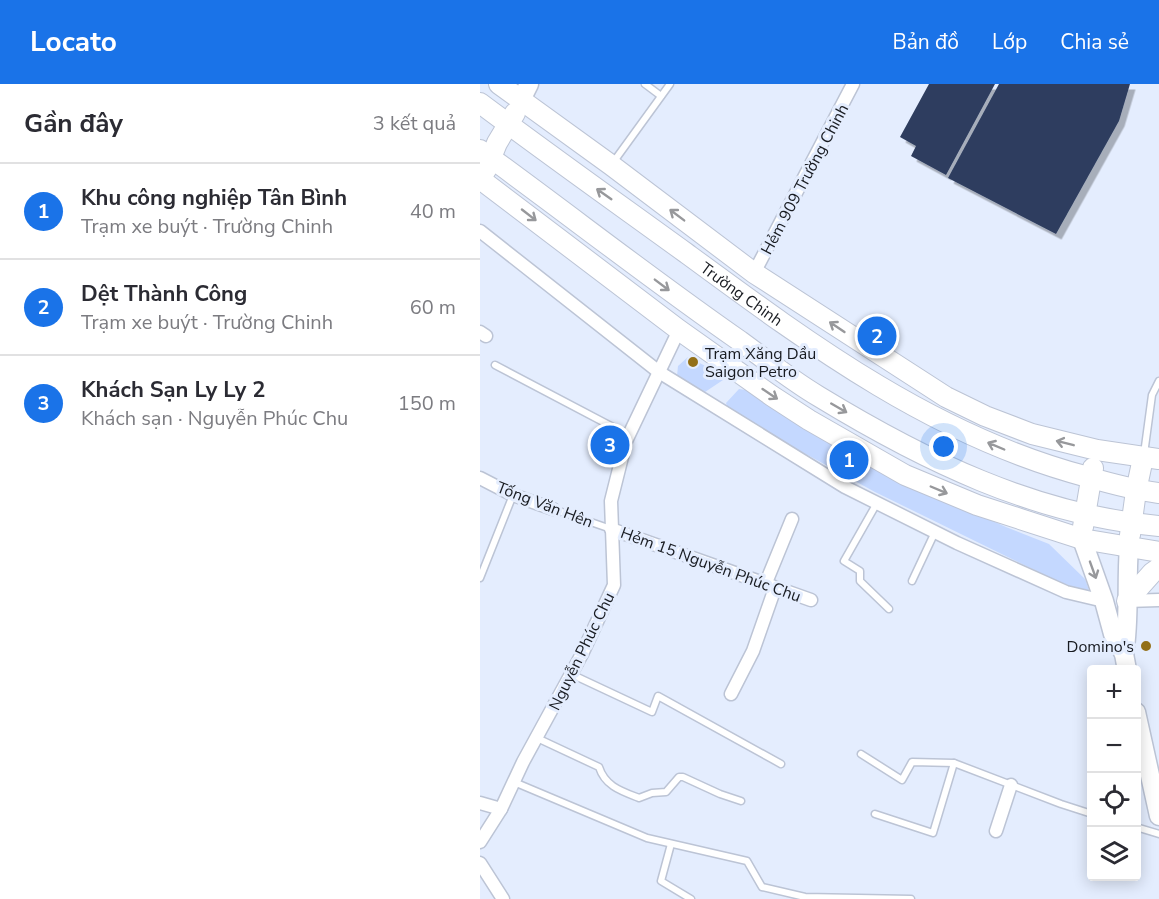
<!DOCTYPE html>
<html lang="vi">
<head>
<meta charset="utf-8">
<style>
  :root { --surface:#fff; --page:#f7f7f7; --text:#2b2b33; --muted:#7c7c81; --line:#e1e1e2; --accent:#1a73e8 }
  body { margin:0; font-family:"Nunito Sans",sans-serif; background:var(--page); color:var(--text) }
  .controls { position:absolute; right:18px; bottom:18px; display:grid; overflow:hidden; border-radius:6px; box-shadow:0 3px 15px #0003 }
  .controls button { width:54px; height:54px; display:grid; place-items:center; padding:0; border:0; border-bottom:2px solid var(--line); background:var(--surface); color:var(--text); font:30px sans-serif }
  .you { position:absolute; left:464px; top:363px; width:21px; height:21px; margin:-15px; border:4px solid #fff; border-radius:50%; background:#1a73e8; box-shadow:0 0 0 9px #1a73e833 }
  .badge { display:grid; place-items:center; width:39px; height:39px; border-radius:50%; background:var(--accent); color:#fff; font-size:20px; font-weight:700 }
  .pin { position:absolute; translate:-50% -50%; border:3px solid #fff; box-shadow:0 2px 6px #0006 }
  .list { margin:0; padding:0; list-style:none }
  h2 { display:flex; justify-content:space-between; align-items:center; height:78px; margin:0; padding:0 24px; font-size:26px }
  h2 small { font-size:20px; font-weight:400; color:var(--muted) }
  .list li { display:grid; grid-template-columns:39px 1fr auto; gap:18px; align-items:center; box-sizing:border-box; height:96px; padding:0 24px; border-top:2px solid var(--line) }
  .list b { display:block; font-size:22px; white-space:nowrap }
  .list p { margin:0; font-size:20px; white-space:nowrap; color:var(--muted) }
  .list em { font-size:20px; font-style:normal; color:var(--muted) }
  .icon { flex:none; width:33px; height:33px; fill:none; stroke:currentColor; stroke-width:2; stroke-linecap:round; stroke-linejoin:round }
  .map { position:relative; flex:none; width:679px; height:815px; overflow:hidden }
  header { display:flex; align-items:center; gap:36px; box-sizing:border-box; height:84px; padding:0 30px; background:var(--accent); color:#fff }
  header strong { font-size:28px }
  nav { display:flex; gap:33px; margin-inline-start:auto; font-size:21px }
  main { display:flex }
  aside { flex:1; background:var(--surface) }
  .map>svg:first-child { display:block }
  .green { fill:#c4d8ff }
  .building { fill:#2f3e5e; filter:url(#shadow) }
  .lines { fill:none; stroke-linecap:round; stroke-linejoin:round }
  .lane-casing { stroke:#bcc4d5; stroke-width:9 }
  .street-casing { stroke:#bcc4d5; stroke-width:15 }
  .secondary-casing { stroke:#bcc4d5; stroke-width:21 }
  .primary-casing { stroke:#bcc4d5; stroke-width:22 }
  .lane { stroke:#fff; stroke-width:6 }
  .street { stroke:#fff; stroke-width:12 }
  .secondary { stroke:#fff; stroke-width:18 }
  .primary { stroke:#fff; stroke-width:20 }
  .oneway { stroke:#97989b }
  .poi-dot { fill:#937018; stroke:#e4edfe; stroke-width:2 }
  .labels { text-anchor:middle; stroke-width:6; stroke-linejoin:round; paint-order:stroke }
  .street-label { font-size:16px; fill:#181b21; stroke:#e4edfe }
  .poi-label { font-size:16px; fill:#181b21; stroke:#e4edfe; text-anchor:start }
</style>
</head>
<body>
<header>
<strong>Locato</strong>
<nav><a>Bản đồ</a><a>Lớp</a><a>Chia sẻ</a></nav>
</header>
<main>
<aside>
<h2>Gần đây<small>3 kết quả</small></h2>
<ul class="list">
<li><span class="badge">1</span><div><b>Khu công nghiệp Tân Bình</b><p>Trạm xe buýt · Trường Chinh</p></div><em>40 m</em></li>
<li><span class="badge">2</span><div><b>Dệt Thành Công</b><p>Trạm xe buýt · Trường Chinh</p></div><em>60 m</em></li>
<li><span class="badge">3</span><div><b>Khách Sạn Ly Ly 2</b><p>Khách sạn · Nguyễn Phúc Chu</p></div><em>150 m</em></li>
</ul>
</aside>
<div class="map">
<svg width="679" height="815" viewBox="0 0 679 815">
  <defs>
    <filter id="shadow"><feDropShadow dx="5.5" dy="5.5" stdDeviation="0" flood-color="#0004"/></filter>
  </defs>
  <rect width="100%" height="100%" fill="#e4edfe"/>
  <!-- green -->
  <g class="green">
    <path d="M 208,273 L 241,290 L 243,296 L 225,308 L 197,292 L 198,282 Z"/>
    <path d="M 259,305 L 272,307 L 418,394 L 526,443 L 569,460 L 605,495 L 610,509 L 577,497 L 395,408 L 249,328 L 246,319 Z"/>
  </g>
  <!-- building -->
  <g class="building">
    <path d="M 449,0 L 515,0 L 466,91 L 431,72 L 436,62 L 420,53 Z"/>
    <path d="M 519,0 L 650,0 L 639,37 L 576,150 L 468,94 Z"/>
  </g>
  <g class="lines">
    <defs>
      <g id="lane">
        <path d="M 165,0 L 181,12"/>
        <path d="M 132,80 L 190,0"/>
        <path d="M 15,281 L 148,351"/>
        <path d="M 664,370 L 672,311 L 679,297"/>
        <path d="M 397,419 L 364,477 L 380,487 L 380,497 L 409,525"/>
        <path d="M 73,425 L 131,445"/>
        <path d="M 0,494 L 33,411"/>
        <path d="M 432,497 L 455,448"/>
        <path d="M 91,590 L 172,628 L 178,612 L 301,680"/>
        <path d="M 57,654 L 119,683 C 125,702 141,707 159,714 L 172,709 L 186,708 L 199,693 L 203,693 L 240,710 L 261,717"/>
        <path d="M 381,670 L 422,696 L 432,678 L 474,679 L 581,720 L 612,730"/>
        <path d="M 34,698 L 167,754 L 267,777 L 282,803 L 325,813 L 431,815"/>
        <path d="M 395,730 L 453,749 L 474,679"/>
        <path d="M 656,743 L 679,750"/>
        <path d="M 191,760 L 181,797 L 211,815"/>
      </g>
      <g id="street">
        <path d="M 0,147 L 179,288 L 365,403 L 477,459 L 586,508 L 624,517"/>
        <path d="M 274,189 L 373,0"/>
        <path d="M 0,248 L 6,252"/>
        <path d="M 0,394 L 33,411 L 73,425"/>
        <path d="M 131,445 L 331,516"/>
        <path d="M 285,501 L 312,435"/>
        <path d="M 647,517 L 679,516"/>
        <path d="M 251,610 L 273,567 L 295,504"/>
        <path d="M 0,719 L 21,725"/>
        <path d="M 516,747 L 531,701"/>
        <path d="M 0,758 L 21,725 L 43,678 L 102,570 L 134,501 L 131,417 L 146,357 L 199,246"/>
        <path d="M 0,779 L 23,815"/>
      </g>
      <g id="secondary">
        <path d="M 41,16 L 49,0"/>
        <path d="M 602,455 L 624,517 L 633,550 L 644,570 L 647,586"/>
        <path d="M 644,570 C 650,535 646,499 649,463"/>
        <path d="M 656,628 L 679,732"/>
      </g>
      <g id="primary">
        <path d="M 19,0 L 131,81 L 274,189 L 466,313 L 505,332 L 552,350 L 617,366 L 679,375"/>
        <path id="s1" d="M 0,19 C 68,70 137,119 206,169 C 331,261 455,353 608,393 C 632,400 654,406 679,409"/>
        <path d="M 0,66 C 87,129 172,196 260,257 C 286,276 311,296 338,312 C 443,376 555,431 679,442"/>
        <path d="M 6,86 L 17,59 L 35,29"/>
        <path d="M 0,95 L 199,246 L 292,312 L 329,336 L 425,391 L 497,421 L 602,455 L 679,468"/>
        <path d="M 603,443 L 613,384"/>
        <path d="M 650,451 L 656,407 L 663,374"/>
        <path d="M 647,517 L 672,489 L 679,484"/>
      </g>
    </defs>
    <!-- lane casing -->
    <use href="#lane" class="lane-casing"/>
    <!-- street casing -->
    <use href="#street" class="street-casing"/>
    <!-- secondary casing -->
    <use href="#secondary" class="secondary-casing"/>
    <!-- primary casing -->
    <use href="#primary" class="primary-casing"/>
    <!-- lane -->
    <use href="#lane" class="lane"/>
    <!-- street -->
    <use href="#street" class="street"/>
    <!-- secondary -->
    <use href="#secondary" class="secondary"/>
    <!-- primary -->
    <use href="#primary" class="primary"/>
  </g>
  <!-- one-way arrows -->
  <defs><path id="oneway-shaft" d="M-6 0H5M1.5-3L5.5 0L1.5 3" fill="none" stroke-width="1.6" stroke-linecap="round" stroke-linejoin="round" transform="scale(1.5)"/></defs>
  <g class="oneway">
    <use href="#oneway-shaft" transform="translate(124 110) rotate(-145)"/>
    <use href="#oneway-shaft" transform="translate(49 131) rotate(38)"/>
    <use href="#oneway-shaft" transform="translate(197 131) rotate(-143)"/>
    <use href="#oneway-shaft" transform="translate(182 201) rotate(37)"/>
    <use href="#oneway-shaft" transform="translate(357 243) rotate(-146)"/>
    <use href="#oneway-shaft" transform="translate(290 310) rotate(34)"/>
    <use href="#oneway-shaft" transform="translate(359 324) rotate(30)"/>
    <use href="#oneway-shaft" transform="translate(585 359) rotate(-166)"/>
    <use href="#oneway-shaft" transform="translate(516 362) rotate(-157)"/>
    <use href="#oneway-shaft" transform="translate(459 406) rotate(23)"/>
    <use href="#oneway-shaft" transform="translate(613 486) rotate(70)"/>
  </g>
  <!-- markers -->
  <g class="poi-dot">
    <circle cx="213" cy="278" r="6"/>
    <circle cx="666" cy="562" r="6"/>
  </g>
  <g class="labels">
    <!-- street labels -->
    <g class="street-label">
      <text transform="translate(324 95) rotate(-62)" y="6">Hẻm 909 Trường Chinh</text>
      <text dy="6" stroke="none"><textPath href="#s1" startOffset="324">Trường Chinh</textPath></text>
      <text transform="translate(65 420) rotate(21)" y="6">Tống Văn Hên</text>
      <text transform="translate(231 480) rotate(20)" y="6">Hẻm 15 Nguyễn Phúc Chu</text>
      <text transform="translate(101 567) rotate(-64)" y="6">Nguyễn Phúc Chu</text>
    </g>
    <!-- poi labels -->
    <g class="poi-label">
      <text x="225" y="275">Trạm Xăng Dầu<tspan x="225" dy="18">Saigon Petro</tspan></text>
      <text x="654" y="568" text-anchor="end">Domino's</text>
    </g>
  </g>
</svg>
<div class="controls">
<button>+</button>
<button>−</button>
<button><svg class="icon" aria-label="locate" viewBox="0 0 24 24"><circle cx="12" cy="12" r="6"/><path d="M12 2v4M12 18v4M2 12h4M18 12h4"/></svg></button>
<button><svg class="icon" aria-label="layers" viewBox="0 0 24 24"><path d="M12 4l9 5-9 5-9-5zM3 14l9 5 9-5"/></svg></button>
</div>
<div class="you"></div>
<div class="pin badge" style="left:369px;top:376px">1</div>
<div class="pin badge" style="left:397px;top:252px">2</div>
<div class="pin badge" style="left:130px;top:361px">3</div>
</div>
</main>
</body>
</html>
